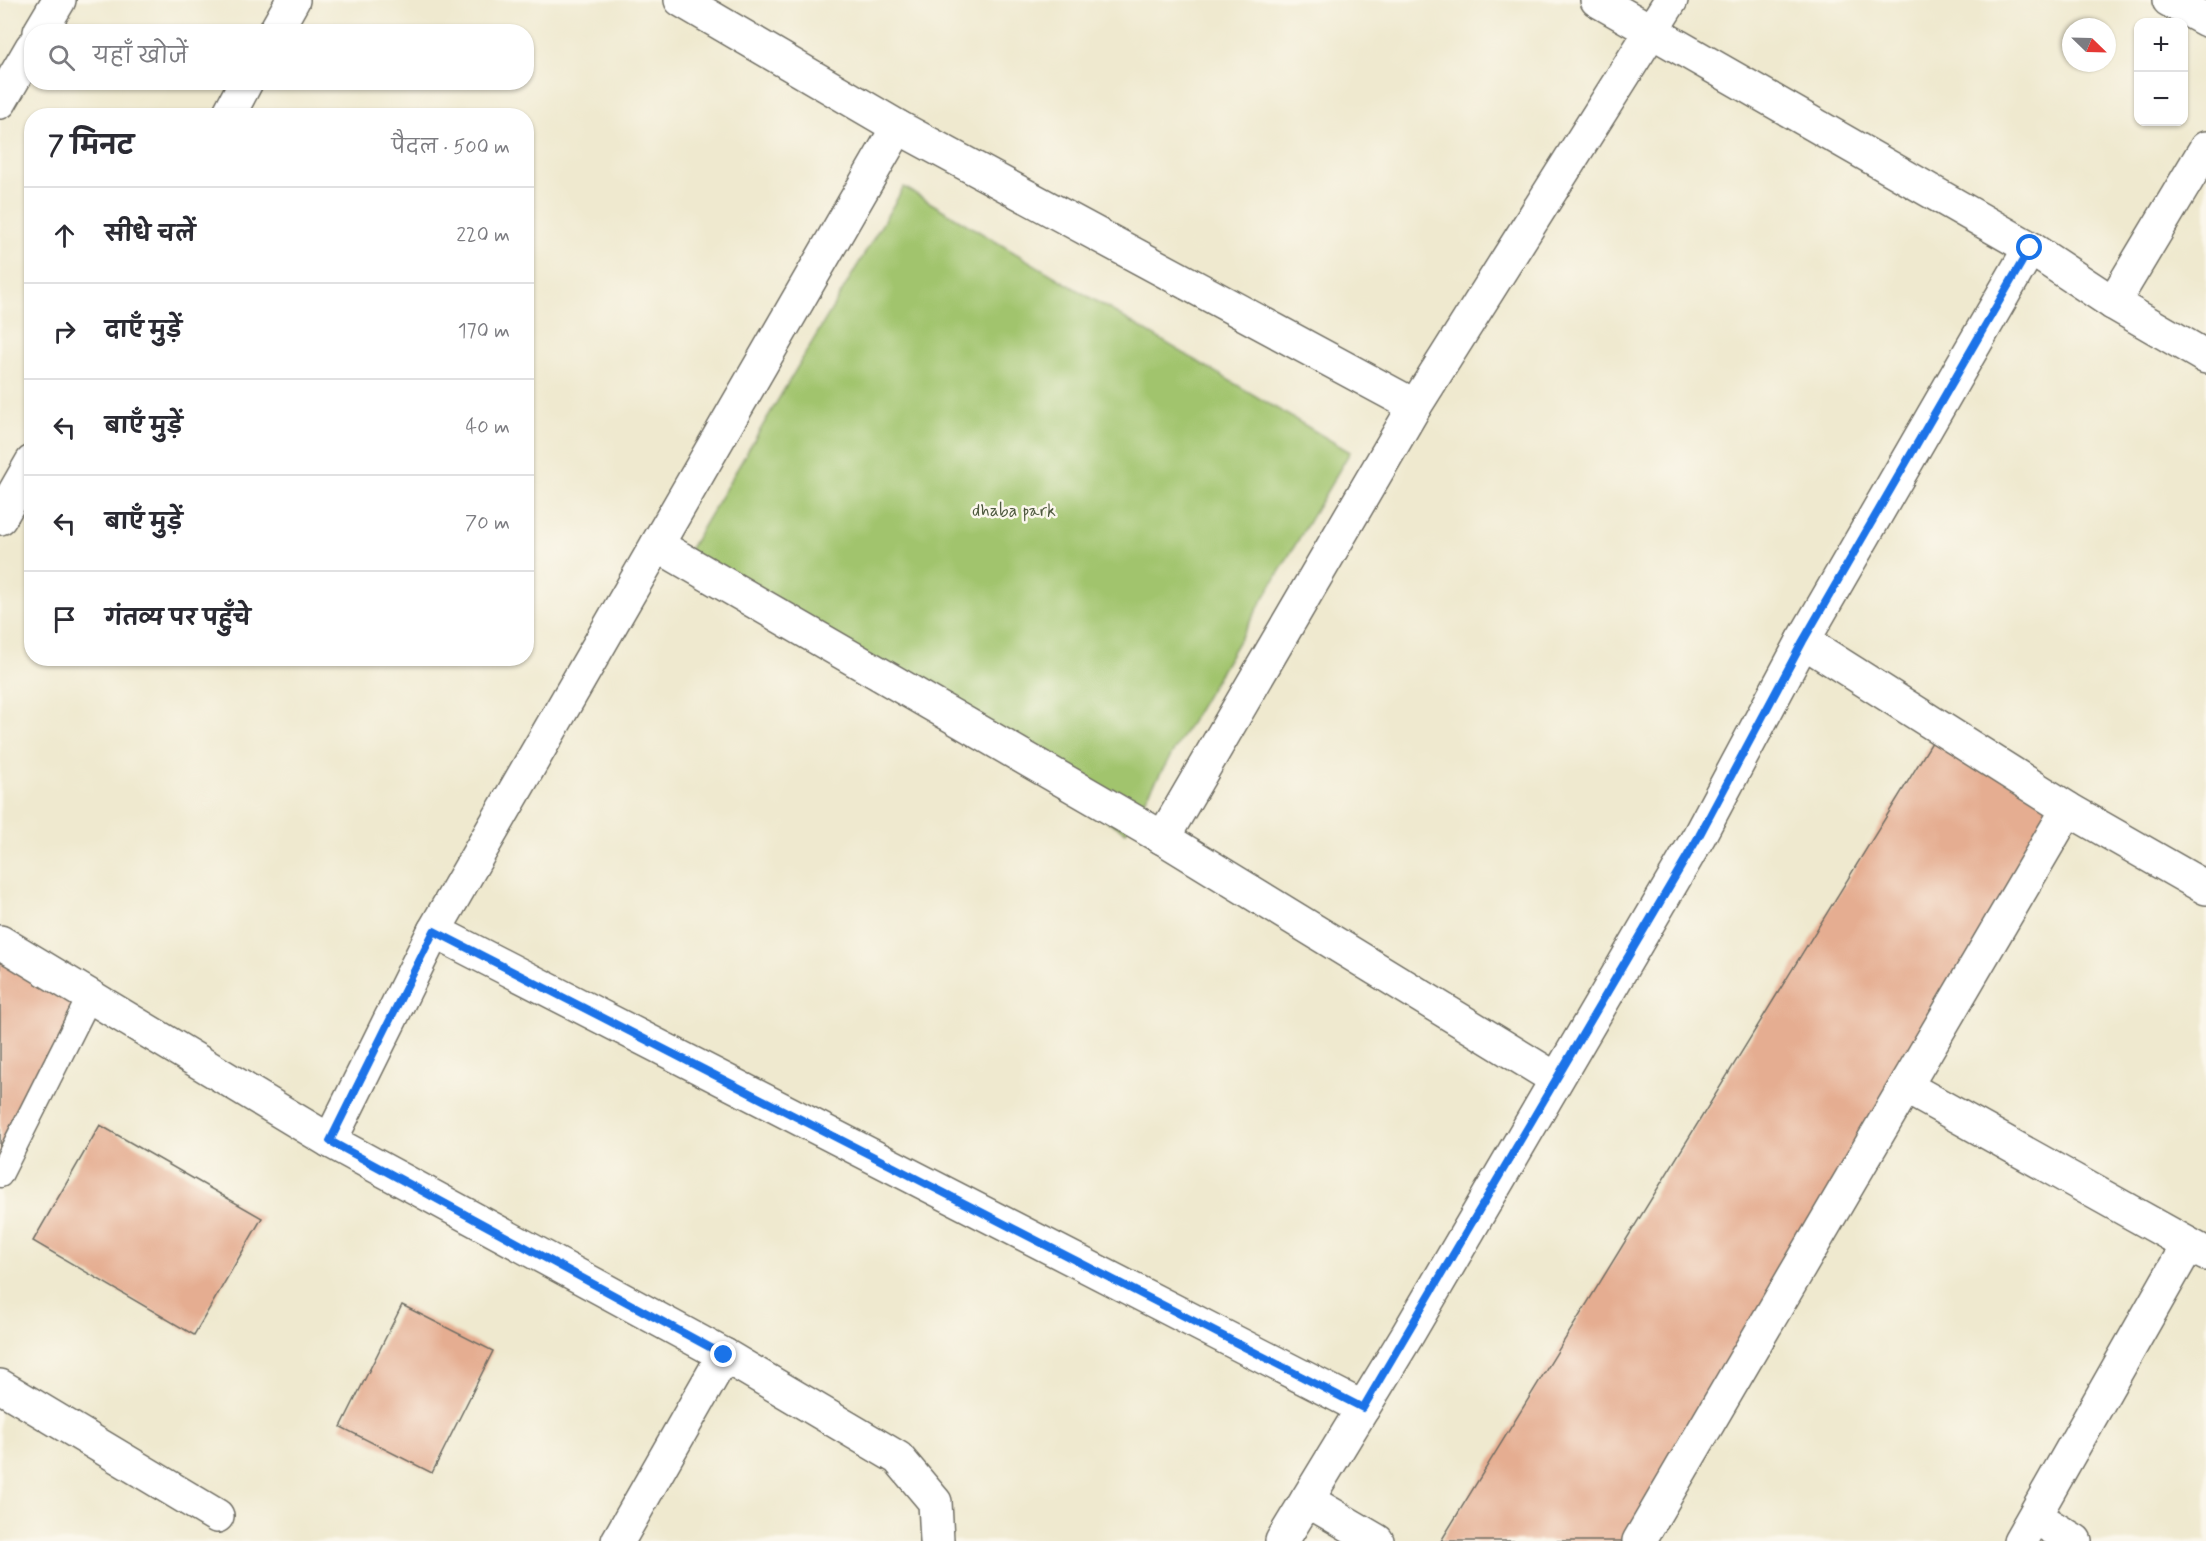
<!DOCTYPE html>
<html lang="hi">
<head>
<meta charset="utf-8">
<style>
  :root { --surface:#fff; --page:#f2f2f3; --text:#2b2b33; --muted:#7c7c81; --line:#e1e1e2 }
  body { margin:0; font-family:Mynerve,"Playpen Sans Deva",sans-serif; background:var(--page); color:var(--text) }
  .controls { position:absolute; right:18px; top:18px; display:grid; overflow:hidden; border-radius:12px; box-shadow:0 2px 4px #0004 }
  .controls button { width:54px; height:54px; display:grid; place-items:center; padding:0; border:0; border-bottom:2px solid var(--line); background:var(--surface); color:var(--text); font:30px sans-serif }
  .compass { position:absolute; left:2062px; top:18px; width:54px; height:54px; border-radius:50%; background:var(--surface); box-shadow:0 2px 4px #0004; rotate:113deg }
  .stop { position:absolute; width:18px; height:18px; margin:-14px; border:4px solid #1a73e8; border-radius:50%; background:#fff }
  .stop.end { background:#1a73e8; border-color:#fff; box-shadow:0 2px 6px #0008 }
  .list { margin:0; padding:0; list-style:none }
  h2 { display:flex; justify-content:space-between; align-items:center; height:78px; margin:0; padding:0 24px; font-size:26px }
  h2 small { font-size:20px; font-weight:400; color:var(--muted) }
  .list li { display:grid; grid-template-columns:39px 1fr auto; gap:18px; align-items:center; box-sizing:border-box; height:96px; padding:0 24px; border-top:2px solid var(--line) }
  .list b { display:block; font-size:22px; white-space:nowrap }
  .list em { font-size:20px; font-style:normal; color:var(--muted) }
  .icon { flex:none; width:33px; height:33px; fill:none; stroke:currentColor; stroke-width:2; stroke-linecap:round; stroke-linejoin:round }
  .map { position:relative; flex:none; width:2206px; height:1541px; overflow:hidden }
  .search { position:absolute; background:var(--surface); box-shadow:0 2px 4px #0004; left:24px; top:24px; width:510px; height:66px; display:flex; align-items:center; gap:15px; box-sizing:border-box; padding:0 21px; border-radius:24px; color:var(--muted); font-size:22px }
  .panel { position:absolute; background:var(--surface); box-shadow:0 2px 4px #0004; left:24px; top:108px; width:510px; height:558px; border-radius:24px }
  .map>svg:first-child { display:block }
  .green { fill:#a1c46d; stroke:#66784c; stroke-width:1.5 }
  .building { fill:#e5ad91 }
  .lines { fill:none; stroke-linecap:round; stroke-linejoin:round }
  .service-casing { stroke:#706e64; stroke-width:27 }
  .minor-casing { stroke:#706e64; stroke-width:36 }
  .trunk-casing { stroke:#706e64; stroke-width:36 }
  .service { stroke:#fff; stroke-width:24 }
  .minor { stroke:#fff; stroke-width:33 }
  .trunk { stroke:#fff; stroke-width:33 }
  .route { stroke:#1a73e8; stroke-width:8 }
  .labels { text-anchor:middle; stroke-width:5; stroke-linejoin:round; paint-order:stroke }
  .park-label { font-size:18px; fill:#4e593f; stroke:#fbf7ec }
</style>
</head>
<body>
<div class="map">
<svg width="2206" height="1541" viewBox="0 0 2206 1541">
  <rect width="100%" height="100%" fill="#fbf7ec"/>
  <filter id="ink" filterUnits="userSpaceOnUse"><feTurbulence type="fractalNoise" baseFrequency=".0167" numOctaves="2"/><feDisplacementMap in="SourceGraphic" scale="12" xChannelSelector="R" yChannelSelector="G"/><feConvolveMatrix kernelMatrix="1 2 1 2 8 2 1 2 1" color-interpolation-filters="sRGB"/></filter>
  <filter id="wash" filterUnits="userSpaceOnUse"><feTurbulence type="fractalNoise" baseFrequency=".008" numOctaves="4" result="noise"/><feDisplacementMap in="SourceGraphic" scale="24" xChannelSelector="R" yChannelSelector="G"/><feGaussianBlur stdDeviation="1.35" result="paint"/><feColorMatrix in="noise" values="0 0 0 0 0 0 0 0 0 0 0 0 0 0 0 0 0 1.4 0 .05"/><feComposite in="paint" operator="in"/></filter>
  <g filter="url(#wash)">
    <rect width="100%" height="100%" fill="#efe9cf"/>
    <!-- green -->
    <path class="green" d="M 904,187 L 1350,452 L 1126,832 L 679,567 Z"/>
    <g id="blocks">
      <!-- building -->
      <g class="building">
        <path d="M 1937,734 L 2057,811 L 1637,1541 L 1441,1541 Z"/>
        <path d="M 0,942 L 90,996 L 0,1175 Z"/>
        <path d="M 100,1125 L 262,1218 L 194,1335 L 33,1241 Z"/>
        <path d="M 402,1305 L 493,1351 L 432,1473 L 341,1427 Z"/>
      </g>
    </g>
  </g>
  <g filter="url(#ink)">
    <use href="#blocks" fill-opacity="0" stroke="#706e64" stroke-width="1.5"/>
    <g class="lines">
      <defs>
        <path id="service" d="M 0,1175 L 90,996"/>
        <g id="minor">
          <path d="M 681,0 L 898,127 L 1415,406"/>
          <path d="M 1597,0 L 2030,248 L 2113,303 L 2206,357"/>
          <path d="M 2169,0 L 2206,20"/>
          <path d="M 275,32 L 293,0"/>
          <path d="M 228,116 L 246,82"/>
          <path d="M 2113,303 L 2206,148"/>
          <path d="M 0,518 L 32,462"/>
          <path d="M 657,545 L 1163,838 L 1556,1079"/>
          <path d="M 1803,641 L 2068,809 L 2206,888"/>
          <path d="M 1163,838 L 1415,406 L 1671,0"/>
          <path d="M 434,931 L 1363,1408"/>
          <path d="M 0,942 L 330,1141 L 724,1355 L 898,1458 L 935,1502 L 937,1541"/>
          <path d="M 1906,1087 L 2206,1254"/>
          <path d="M 330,1141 L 434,931 L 898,127"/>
          <path d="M 0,1386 L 217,1516"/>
          <path d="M 1307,1500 L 1377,1541"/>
          <path d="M 2035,1517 L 2075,1541"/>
          <path d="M 618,1541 L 724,1355"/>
          <path d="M 1282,1541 L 1408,1334 L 1699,836 L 1803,641 L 2030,248"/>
          <path d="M 1639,1541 L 2068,809"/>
          <path d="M 2020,1541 L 2188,1245"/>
        </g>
        <g id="trunk">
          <path d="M 40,32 L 59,0"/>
          <path d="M 0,102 L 32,47"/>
        </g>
      </defs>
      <!-- service casing -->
      <use href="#service" class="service-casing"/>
      <!-- minor casing -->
      <use href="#minor" class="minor-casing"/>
      <!-- trunk casing -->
      <use href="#trunk" class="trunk-casing"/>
      <!-- service -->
      <use href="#service" class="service"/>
      <!-- minor -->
      <use href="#minor" class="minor"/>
      <!-- trunk -->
      <use href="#trunk" class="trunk"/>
    </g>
  </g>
  <g class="lines" filter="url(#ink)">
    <!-- route -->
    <path class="route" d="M 724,1355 L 330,1141 L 434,931 L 1363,1408 L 1699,836 L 1803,641 L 2030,248"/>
  </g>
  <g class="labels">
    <!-- park labels -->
    <g class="park-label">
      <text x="1014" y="516">dhaba park</text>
    </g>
  </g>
</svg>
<div class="controls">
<button>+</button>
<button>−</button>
</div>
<svg class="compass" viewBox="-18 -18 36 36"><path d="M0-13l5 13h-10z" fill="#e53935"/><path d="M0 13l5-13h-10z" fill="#7c7c81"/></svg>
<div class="stop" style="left:2030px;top:248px"></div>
<div class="stop end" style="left:724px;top:1355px"></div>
<div class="search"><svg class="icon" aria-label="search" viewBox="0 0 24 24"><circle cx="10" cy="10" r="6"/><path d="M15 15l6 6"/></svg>यहाँ खोजें</div>
<section class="panel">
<h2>7 मिनट<small>पैदल · 500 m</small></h2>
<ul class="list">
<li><svg class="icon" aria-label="ahead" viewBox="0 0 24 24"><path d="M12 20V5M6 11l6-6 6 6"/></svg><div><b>सीधे चलें</b></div><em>220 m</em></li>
<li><svg class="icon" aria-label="right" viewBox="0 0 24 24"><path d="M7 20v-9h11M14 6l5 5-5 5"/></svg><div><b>दाएँ मुड़ें</b></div><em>170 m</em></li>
<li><svg class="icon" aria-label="left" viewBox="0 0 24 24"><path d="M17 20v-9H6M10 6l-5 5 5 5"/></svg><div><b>बाएँ मुड़ें</b></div><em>40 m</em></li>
<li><svg class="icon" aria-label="left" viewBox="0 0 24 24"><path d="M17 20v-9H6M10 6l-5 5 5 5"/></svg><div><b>बाएँ मुड़ें</b></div><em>70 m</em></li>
<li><svg class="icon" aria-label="arrive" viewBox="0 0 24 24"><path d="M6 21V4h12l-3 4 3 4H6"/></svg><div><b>गंतव्य पर पहुँचे</b></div></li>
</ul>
</section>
</div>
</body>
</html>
